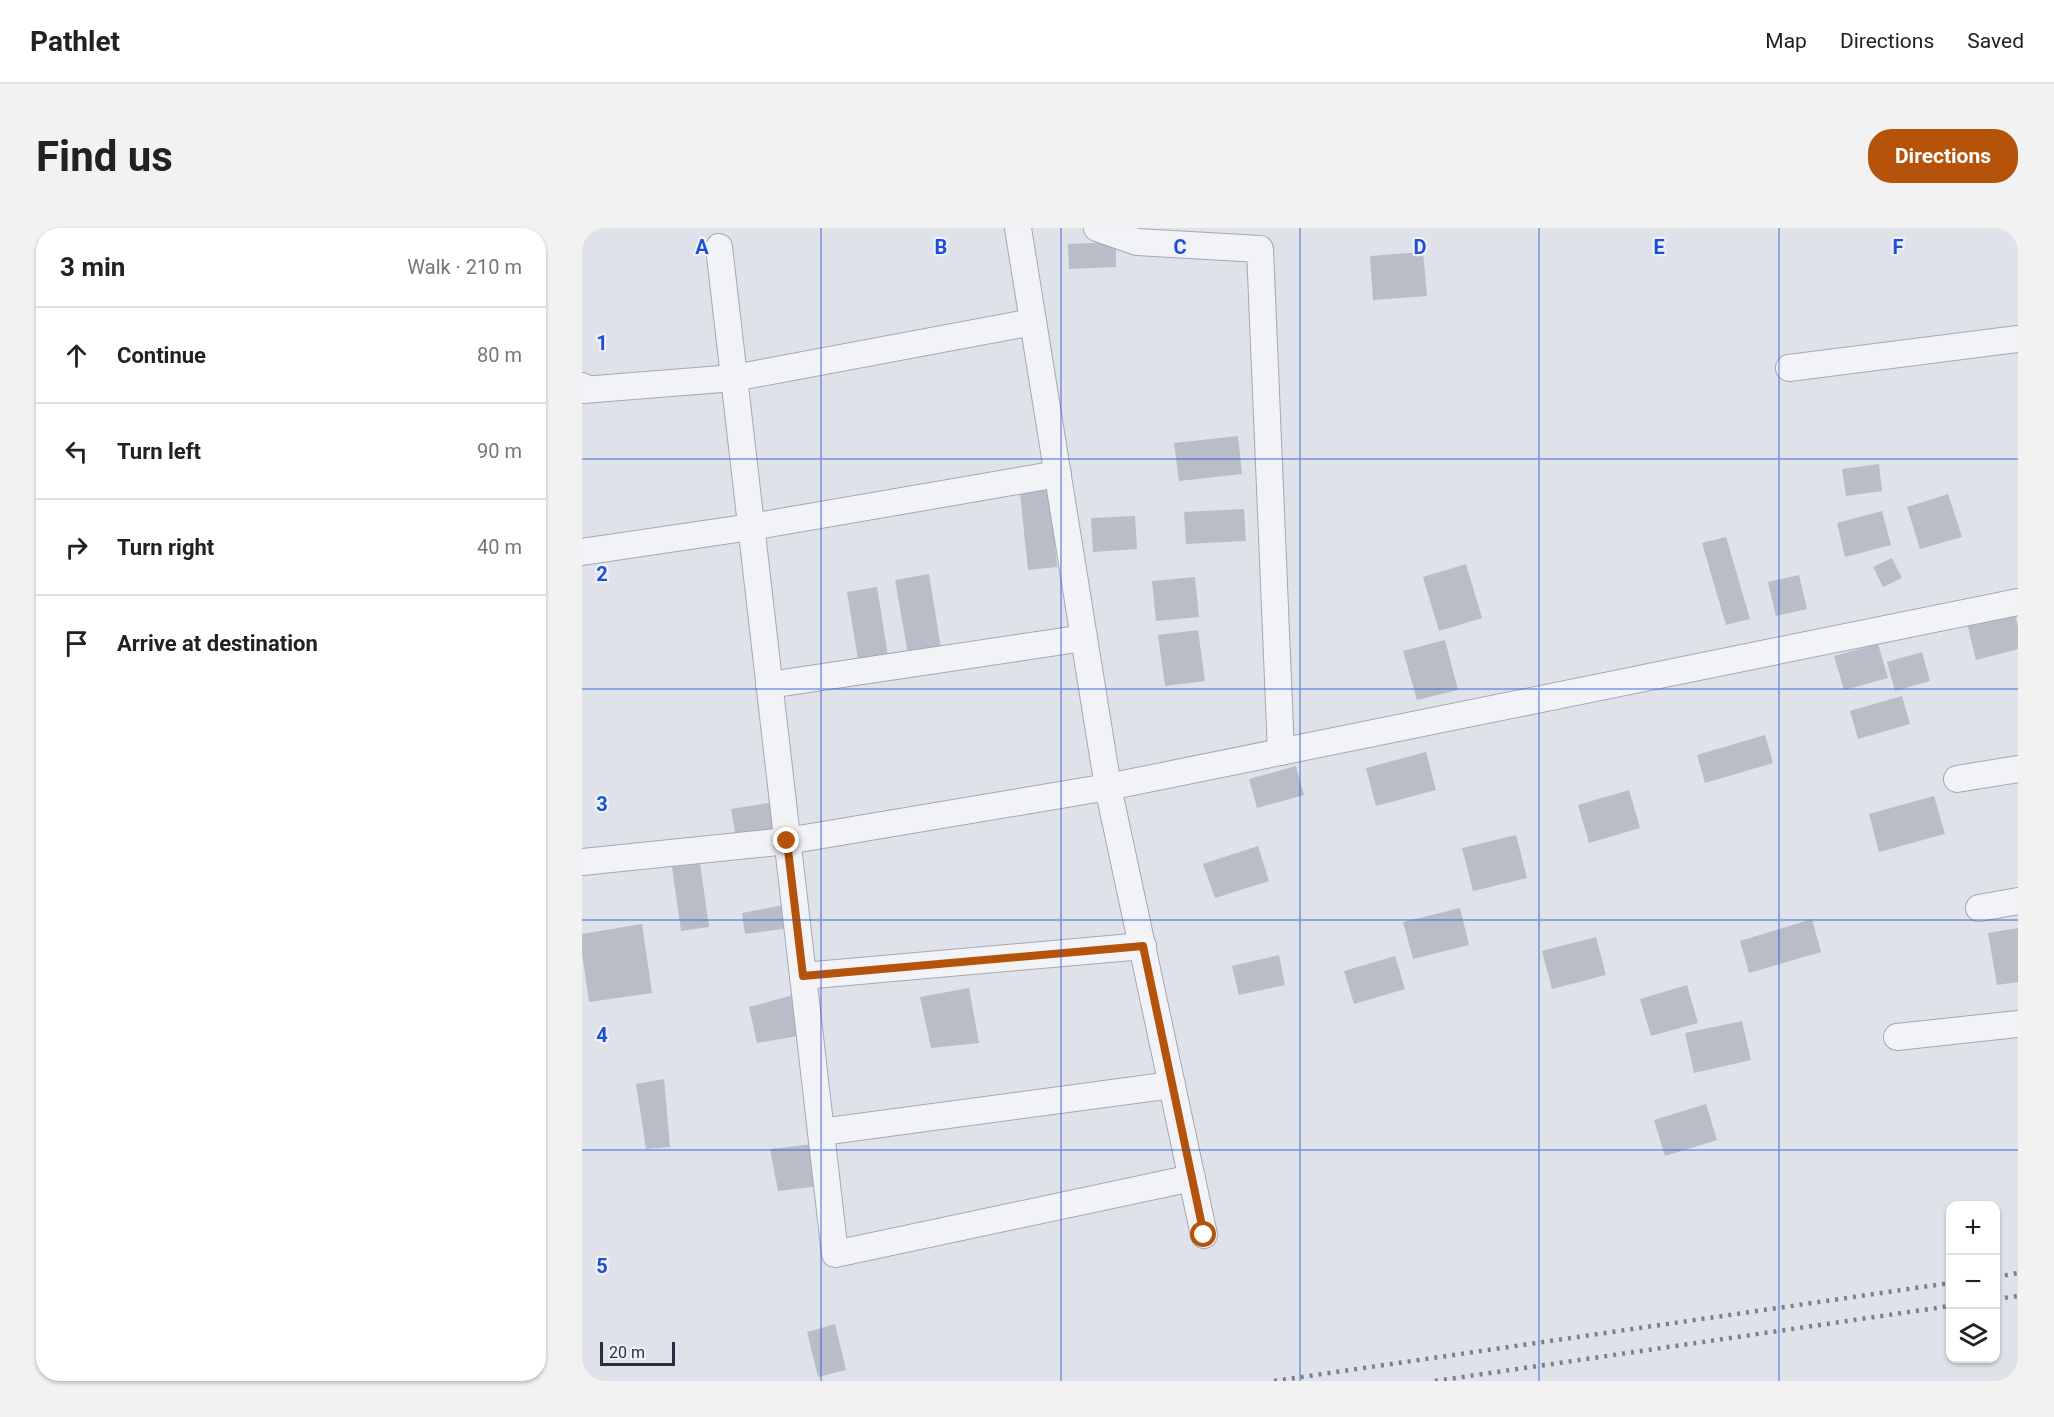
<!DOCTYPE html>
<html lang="en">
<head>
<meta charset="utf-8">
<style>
  :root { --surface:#fff; --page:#f2f2f2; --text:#202124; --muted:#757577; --line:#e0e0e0; --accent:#b45309 }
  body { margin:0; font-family:Roboto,sans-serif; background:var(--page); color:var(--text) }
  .controls { position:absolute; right:18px; bottom:18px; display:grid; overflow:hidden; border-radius:12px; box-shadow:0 2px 4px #0004 }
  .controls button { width:54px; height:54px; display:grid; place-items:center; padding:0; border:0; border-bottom:2px solid var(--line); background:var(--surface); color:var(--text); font:30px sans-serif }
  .scale { position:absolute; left:18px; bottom:15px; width:75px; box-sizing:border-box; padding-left:6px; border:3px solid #282e40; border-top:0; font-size:16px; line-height:21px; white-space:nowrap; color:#282e40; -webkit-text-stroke:4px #eef1f6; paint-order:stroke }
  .stop { position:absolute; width:18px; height:18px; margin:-14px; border:4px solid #b45309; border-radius:50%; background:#fff }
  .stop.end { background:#b45309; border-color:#fff; box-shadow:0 2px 6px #0008 }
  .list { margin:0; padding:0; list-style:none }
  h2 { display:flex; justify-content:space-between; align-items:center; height:78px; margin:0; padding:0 24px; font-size:26px }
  h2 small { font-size:20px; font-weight:400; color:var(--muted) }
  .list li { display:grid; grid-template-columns:39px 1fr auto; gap:18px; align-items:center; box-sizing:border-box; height:96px; padding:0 24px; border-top:2px solid var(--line) }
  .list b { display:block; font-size:22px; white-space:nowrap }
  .list em { font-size:20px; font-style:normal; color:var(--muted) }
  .icon { flex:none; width:33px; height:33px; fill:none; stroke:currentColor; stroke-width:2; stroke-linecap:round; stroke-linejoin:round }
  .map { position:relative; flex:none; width:1436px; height:1153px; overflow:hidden; border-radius:24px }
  header { display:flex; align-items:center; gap:36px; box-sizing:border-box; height:84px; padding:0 30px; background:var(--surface); border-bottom:2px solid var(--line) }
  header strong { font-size:28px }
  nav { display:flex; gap:33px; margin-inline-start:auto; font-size:21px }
  .intro { display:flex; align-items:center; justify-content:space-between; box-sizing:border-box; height:144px; padding:0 36px }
  h1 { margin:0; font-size:42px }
  .button { padding:15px 27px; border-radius:24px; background:var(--accent); color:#fff; font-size:21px; font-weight:700 }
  main { display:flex; gap:36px; padding:0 36px }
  aside { flex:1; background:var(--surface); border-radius:24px; box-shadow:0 2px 4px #0004 }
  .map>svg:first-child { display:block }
  .building { fill:#b9bdc8 }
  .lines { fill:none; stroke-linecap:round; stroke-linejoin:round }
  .street-casing { stroke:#a4a8b3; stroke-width:28 }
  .street { stroke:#f2f3f7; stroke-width:26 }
  .rail { stroke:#787f92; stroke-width:4.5; stroke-dasharray:3 6; stroke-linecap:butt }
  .route { stroke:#b45309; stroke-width:8 }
  .grid { fill:none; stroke:#1d4ed8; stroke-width:1.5; stroke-opacity:0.55 }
  .grid-label { font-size:20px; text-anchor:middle; font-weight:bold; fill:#1d4ed8; stroke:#eef1f6; stroke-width:4.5; stroke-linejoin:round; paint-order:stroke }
</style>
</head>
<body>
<header>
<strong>Pathlet</strong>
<nav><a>Map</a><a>Directions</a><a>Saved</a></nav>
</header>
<div class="intro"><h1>Find us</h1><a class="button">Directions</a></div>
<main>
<aside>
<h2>3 min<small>Walk · 210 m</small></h2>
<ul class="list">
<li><svg class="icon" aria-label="ahead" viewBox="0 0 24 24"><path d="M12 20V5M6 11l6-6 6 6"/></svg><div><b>Continue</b></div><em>80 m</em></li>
<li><svg class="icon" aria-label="left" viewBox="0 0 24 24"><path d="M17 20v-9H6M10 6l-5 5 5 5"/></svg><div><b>Turn left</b></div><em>90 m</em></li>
<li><svg class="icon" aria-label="right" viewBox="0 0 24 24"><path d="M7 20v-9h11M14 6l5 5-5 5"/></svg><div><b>Turn right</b></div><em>40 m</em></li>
<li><svg class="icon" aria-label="arrive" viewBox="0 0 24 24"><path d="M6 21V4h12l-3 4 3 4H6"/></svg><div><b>Arrive at destination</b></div></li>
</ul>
</aside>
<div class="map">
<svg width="1436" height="1153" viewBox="0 0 1436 1153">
  <rect width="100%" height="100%" fill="#dfe2e9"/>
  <!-- building -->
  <g class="building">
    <path d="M 534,14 L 534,39 L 487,41 L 486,16 Z"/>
    <path d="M 841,24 L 845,68 L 791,72 L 788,28 Z"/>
    <path d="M 656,208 L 660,246 L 597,253 L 592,215 Z"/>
    <path d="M 1297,236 L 1300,263 L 1264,268 L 1260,241 Z"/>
    <path d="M 468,262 L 475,339 L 446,342 L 438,265 Z"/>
    <path d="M 1366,266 L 1380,309 L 1338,321 L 1325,279 Z"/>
    <path d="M 662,281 L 664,313 L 604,316 L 602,284 Z"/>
    <path d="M 1300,283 L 1309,317 L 1263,329 L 1255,295 Z"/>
    <path d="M 553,288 L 555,321 L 511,324 L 509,290 Z"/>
    <path d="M 1144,309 L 1168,391 L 1144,397 L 1120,315 Z"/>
    <path d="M 1310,330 L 1320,350 L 1301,359 L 1291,339 Z"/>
    <path d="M 884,336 L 900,390 L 857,403 L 841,349 Z"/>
    <path d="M 347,346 L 360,427 L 327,432 L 313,352 Z"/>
    <path d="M 1217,347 L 1225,381 L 1194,388 L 1186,354 Z"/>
    <path d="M 613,349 L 617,389 L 574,393 L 570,353 Z"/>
    <path d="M 295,359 L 307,434 L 277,438 L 265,364 Z"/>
    <path d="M 1432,383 L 1436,399 L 1436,421 L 1394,432 L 1385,395 Z"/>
    <path d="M 616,402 L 623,453 L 583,458 L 576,407 Z"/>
    <path d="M 863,412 L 876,462 L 835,472 L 821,423 Z"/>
    <path d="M 1296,416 L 1306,450 L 1262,462 L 1252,428 Z"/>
    <path d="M 1340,424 L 1348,453 L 1313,463 L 1305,434 Z"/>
    <path d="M 1320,468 L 1328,496 L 1276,511 L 1268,483 Z"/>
    <path d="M 1183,507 L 1191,535 L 1123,555 L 1115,527 Z"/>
    <path d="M 844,524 L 854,562 L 794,578 L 784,540 Z"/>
    <path d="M 714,538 L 722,567 L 675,580 L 667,551 Z"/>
    <path d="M 1047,562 L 1058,600 L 1007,615 L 996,577 Z"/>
    <path d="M 1352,568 L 1363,606 L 1297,624 L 1287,586 Z"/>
    <path d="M 192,574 L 196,604 L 154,610 L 149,581 Z"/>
    <path d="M 934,607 L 945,650 L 891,663 L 880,620 Z"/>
    <path d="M 676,618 L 687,653 L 633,670 L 621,636 Z"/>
    <path d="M 117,628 L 127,699 L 99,703 L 89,632 Z"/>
    <path d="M 206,676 L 208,700 L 163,706 L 160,685 Z"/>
    <path d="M 878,680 L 887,717 L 831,731 L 821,694 Z"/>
    <path d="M 1230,691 L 1239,724 L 1167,745 L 1158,713 Z"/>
    <path d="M 60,696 L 70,765 L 7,774 L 0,725 L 0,706 Z"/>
    <path d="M 1436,700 L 1436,754 L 1415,757 L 1406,705 Z"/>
    <path d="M 1014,709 L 1024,747 L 970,761 L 960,723 Z"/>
    <path d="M 697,727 L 703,757 L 657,767 L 650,738 Z"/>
    <path d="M 813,728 L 823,761 L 772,776 L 762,743 Z"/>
    <path d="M 1105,757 L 1116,795 L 1069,808 L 1058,771 Z"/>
    <path d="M 387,760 L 397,815 L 349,820 L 338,769 Z"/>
    <path d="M 215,766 L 221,807 L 175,815 L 167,779 Z"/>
    <path d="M 1160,793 L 1169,832 L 1112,845 L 1103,805 Z"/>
    <path d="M 82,851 L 88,919 L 64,921 L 54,856 Z"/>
    <path d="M 1124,876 L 1135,912 L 1083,928 L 1072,892 Z"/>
    <path d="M 232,916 L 237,958 L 196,963 L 188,921 Z"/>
    <path d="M 253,1096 L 264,1142 L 236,1149 L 225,1104 Z"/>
  </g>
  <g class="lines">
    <defs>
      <g id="street">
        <path d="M 436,0 L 526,559 L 622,1007"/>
        <path d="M 515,0 L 555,14 L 678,21 L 699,524"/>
        <path d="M 137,19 L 253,1026 L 610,950"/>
        <path d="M 1207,140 L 1436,111"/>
        <path d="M 0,158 L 1,162 L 152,150 L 451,94"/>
        <path d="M 0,324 L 169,299 L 476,246"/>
        <path d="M 187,457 L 502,410"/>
        <path d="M 1375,551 L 1436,541"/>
        <path d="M 0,634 L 205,613 L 526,559 L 1436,374"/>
        <path d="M 1397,680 L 1436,673"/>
        <path d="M 221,748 L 561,718"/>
        <path d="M 1315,809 L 1436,796"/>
        <path d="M 239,904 L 590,857"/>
      </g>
    </defs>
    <!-- street casing -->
    <use href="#street" class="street-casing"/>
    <!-- street -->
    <use href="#street" class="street"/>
    <!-- rail -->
    <g class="rail">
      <path d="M 1414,1049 L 1436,1045"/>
      <path d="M 1414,1071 L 1436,1068"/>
      <path d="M 692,1153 L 1368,1055"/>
      <path d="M 853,1153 L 1368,1078"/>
    </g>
  </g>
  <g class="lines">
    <!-- route -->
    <path class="route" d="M 205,613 L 221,748 L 561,718 L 622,1007"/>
  </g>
  <!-- grid -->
  <path class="grid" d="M 239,0 L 239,1153M 479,0 L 479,1153M 718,0 L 718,1153M 957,0 L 957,1153M 1197,0 L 1197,1153M 0,231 L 1436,231M 0,461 L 1436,461M 0,692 L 1436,692M 0,922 L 1436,922"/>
  <g class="grid-label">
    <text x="120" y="26">A</text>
    <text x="359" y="26">B</text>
    <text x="598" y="26">C</text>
    <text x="838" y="26">D</text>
    <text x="1077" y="26">E</text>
    <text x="1316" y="26">F</text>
    <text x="20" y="122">1</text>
    <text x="20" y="353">2</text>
    <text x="20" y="583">3</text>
    <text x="20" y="814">4</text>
    <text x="20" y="1045">5</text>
  </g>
</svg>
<div class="controls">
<button>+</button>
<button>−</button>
<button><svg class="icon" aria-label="layers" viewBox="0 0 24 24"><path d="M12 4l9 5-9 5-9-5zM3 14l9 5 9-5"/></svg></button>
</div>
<div class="scale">20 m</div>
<div class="stop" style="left:622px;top:1007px"></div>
<div class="stop end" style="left:205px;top:613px"></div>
</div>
</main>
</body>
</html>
